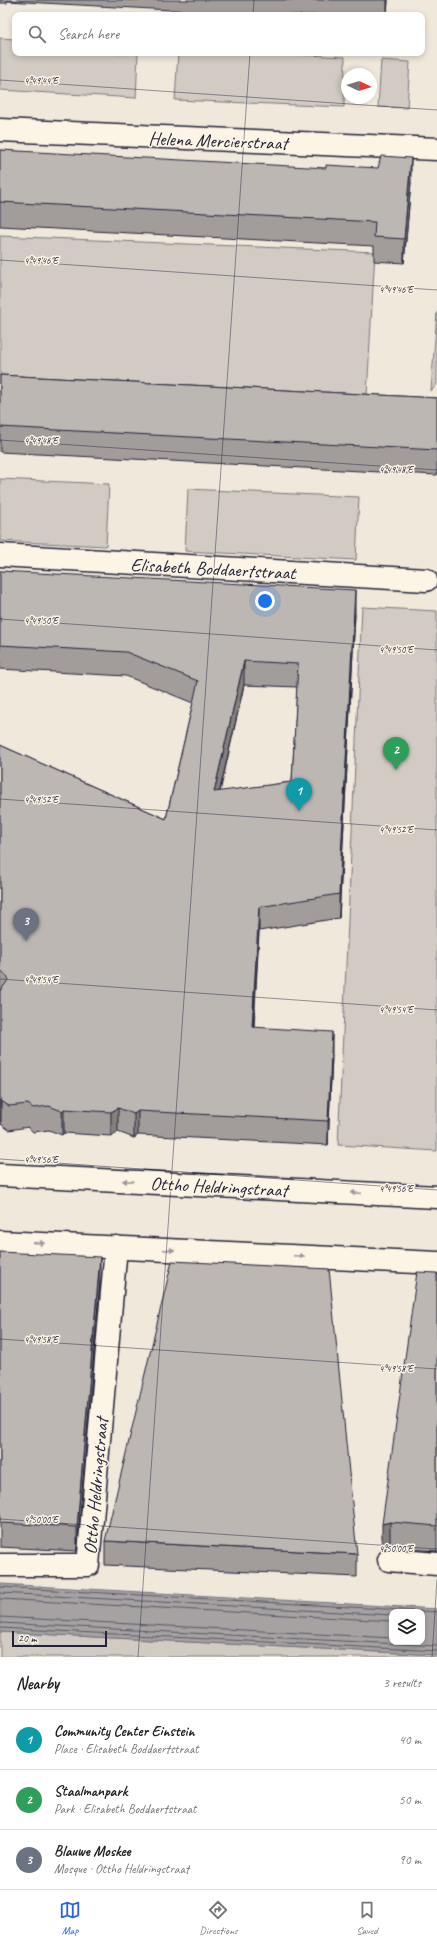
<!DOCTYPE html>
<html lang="en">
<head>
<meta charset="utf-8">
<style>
  :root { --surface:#fff; --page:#f6f6f6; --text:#222; --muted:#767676; --line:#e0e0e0; --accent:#2563eb }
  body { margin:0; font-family:Caveat,sans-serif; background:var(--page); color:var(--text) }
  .controls { position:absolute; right:12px; bottom:12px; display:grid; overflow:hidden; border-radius:8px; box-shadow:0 2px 6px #0003 }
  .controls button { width:36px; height:36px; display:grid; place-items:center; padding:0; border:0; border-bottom:1px solid var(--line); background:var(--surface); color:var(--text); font:20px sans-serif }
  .compass { position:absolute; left:341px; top:68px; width:36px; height:36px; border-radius:50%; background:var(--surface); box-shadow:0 2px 6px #0003; rotate:94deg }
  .scale { position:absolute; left:12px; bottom:10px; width:95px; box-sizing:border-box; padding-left:4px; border:2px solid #22223b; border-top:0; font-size:11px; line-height:14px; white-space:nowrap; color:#22223b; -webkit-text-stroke:3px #fcf5e5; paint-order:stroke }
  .you { position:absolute; left:265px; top:601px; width:14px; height:14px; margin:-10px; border:3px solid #fff; border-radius:50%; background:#1a73e8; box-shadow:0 0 0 6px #1a73e833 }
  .badge { display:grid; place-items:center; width:26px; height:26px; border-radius:50%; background:var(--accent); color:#fff; font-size:13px; font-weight:700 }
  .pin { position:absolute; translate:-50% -33px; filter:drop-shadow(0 1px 2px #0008) }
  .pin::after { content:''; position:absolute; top:21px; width:14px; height:12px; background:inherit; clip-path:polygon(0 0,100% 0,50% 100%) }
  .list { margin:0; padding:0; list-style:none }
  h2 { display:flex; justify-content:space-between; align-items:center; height:52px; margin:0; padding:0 16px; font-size:17px }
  h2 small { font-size:13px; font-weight:400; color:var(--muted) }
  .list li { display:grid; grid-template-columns:26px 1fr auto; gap:12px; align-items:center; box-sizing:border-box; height:60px; padding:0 16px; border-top:1px solid var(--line) }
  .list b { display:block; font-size:15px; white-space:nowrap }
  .list p { margin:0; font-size:13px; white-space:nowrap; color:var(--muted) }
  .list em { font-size:13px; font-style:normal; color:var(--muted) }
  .icon { flex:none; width:22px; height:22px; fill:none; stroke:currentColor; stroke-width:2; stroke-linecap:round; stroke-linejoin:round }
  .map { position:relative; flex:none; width:437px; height:1657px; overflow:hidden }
  .search { position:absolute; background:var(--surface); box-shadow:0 2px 6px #0003; left:12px; right:12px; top:12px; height:44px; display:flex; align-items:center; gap:10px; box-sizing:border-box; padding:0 14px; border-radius:8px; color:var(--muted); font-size:15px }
  .sheet { height:232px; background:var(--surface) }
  nav { display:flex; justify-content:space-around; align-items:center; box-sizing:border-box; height:56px; border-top:1px solid var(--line); background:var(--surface); font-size:11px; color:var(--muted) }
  nav a { display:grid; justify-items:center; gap:2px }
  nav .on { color:var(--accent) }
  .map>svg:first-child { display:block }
  .green { fill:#d1cbc3; stroke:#7a767f }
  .water { fill:#a6a2a2; stroke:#716f79; fill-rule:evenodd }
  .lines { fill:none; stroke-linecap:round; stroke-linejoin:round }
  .shore { stroke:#575564; stroke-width:1 }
  .minor-casing { stroke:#22223b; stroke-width:25 }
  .minor { stroke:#fcf5e5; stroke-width:22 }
  .wall { fill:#a29d9a; stroke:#22223b; fill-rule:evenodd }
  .shaded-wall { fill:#84807d; stroke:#22223b }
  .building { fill:#bcb7b3; stroke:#22223b; fill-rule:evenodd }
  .oneway { fill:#9a9698 }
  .ticks { fill:none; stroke:#22223b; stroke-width:1; stroke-opacity:0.45 }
  .labels { text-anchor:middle; stroke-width:3; stroke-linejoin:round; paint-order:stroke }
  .street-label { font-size:19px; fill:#22223b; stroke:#fcf5e5 }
  .ticks-label { font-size:10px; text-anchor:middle; fill:#22223b; stroke:#fcf5e5; stroke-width:3; stroke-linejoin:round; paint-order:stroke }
</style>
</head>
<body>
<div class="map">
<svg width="437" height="1657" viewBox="0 0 437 1657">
  <rect width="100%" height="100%" fill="#efe8db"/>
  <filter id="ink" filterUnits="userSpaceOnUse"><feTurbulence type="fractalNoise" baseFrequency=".025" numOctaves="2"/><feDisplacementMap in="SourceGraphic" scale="8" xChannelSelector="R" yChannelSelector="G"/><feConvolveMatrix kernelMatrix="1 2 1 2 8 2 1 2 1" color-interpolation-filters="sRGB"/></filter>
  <g filter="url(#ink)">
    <!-- green -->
    <g class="green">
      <path d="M 0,38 L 15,39 L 15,53 L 138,53 L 136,98 L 0,90 Z"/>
      <path d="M 178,53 L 270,53 L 345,57 L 344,107 L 175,100 Z"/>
      <path d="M 381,60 L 410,62 L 407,108 L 378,107 Z"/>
      <path d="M 0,236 L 375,252 L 367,395 L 0,377 Z"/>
      <path d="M 437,312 L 437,384 L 431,391 Z"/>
      <path d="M 0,479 L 109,484 L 106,546 L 0,541 Z"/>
      <path d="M 188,489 L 359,497 L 356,560 L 185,551 Z"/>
      <path d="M 362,607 L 437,611 L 437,1151 L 338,1145 Z"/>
      <path d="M 0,1632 L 437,1655 L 437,1657 L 0,1657 Z"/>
    </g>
    <!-- water -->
    <path class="water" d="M 0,1584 L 437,1609 L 437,1655 L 0,1632 ZM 392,1612 L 422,1612 L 422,1642 L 392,1642 Z"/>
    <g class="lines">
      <!-- shore -->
      <g class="shore">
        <path d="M 0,1587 L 437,1612"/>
        <path d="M 0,1593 L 392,1615"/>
        <path d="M 0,1599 L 392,1621"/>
        <path d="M 0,1617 L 392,1638"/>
        <path d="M 0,1623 L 437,1646"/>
        <path d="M 0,1628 L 437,1651"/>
      </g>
      <defs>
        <g id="minor">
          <path d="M 0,130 L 437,149"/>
          <path d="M 0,555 L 426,580"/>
          <path d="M 0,1175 L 437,1197"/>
          <path d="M 0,1242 L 437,1263"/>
          <path d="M 389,1560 L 437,1564"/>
          <path d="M 0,1565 L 88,1565 L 116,1247"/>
        </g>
      </defs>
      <!-- minor casing -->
      <use href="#minor" class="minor-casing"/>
      <!-- minor -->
      <use href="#minor" class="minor"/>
    </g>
    <!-- wall -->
    <g class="wall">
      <path d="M 0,0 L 388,0 L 387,15 L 261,15 L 7,1 L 7,3 L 0,3 Z"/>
      <path d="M 0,150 L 411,182 L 404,263 L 374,261 L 374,246 L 0,226 Z"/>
      <path d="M 0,375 L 437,398 L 437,475 L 0,452 Z"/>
      <path d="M 0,571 L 355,614 L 339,918 L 259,931 L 254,1028 L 332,1055 L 328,1145 L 138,1135 L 134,1138 L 118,1132 L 111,1136 L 64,1133 L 62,1135 L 49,1130 L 33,1132 L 28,1127 L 9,1130 L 1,1124 L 0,1125 L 0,745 L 166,819 L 193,703 L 126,676 L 0,669 ZM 244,685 L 297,687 L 292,782 L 220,792 Z"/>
      <path d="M 0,1252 L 100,1281 L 77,1551 L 0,1547 Z"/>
      <path d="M 437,1273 L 437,1551 L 390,1548 L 382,1550 Z"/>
      <path d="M 105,1541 L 357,1554 L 357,1577 L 105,1565 Z"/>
    </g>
    <!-- shaded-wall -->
    <g class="shaded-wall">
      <path d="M 387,0 L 388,0 L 387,15 Z"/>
      <path d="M 411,158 L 411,182 L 404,263 L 404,239 Z"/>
      <path d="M 355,590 L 355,614 L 339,918 L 339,894 Z"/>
      <path d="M 244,661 L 244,685 L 214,816 L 214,792 Z"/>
      <path d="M 259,907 L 259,931 L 252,1051 L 252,1027 Z"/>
      <path d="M 332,1032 L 332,1055 L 328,1145 L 328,1121 Z"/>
      <path d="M 0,1101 L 1,1101 L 1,1124 L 0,1125 Z"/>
      <path d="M 118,1108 L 118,1132 L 111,1136 L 111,1112 Z"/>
      <path d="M 64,1109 L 64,1133 L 62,1135 L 62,1111 Z"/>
      <path d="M 138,1111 L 138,1135 L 134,1138 L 134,1114 Z"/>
      <path d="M 100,1257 L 100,1281 L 77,1551 L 77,1527 Z"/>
      <path d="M 390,1522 L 390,1548 L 382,1550 L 382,1524 Z"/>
    </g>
    <!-- building -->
    <g class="building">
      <path d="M 0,150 L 326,168 L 326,165 L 378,168 L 381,156 L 411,158 L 404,239 L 374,237 L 375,222 L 0,202 Z"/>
      <path d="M 0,375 L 437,398 L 437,450 L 0,427 Z"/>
      <path d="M 0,571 L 355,590 L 339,894 L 259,907 L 252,1027 L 332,1032 L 328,1121 L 138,1111 L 134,1114 L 118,1108 L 111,1112 L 64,1109 L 62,1111 L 49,1106 L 33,1108 L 28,1104 L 9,1106 L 1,1101 L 0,1101 L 0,991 L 9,979 L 0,969 L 0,745 L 166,819 L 198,681 L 126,652 L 0,645 ZM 244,661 L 298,664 L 292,782 L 214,792 Z"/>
      <path d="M 0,1252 L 100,1257 L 77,1527 L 0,1523 Z"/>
      <path d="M 172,1261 L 329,1269 L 357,1554 L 105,1541 Z"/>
      <path d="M 417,1272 L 437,1273 L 437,1526 L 390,1522 L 382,1524 Z"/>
    </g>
    <!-- one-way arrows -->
    <defs><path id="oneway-solid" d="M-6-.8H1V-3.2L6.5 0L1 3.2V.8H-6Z"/></defs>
    <g class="oneway">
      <use href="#oneway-solid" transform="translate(128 1181) rotate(-177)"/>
      <use href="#oneway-solid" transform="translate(356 1193) rotate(-177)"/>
      <use href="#oneway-solid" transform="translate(39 1243) rotate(3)"/>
      <use href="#oneway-solid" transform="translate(169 1250) rotate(3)"/>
      <use href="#oneway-solid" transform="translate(299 1256) rotate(3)"/>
    </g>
  </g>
  <!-- ticks -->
  <path class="ticks" d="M 253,15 L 254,0M 0,80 L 437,110M 0,260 L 437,290M 0,440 L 437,470M 0,619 L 437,650M 0,799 L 437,830M 0,979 L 437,1010M 0,1159 L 437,1190M 0,1339 L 437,1369M 0,1519 L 437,1549M 138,1657 L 250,53M 432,1657 L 437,1579"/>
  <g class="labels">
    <!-- street labels -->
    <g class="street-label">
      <text transform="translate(218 140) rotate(2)" y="7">Helena Mercierstraat</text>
      <text transform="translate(213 568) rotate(3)" y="7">Elisabeth Boddaertstraat</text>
      <text transform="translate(219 1186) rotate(3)" y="7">Ottho Heldringstraat</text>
      <text transform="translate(95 1486) rotate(-85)" y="7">Ottho Heldringstraat</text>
    </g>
  </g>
  <g class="ticks-label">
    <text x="41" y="84">4°49'44"E</text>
    <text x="41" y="264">4°49'46"E</text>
    <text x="396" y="293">4°49'46"E</text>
    <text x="41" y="444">4°49'48"E</text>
    <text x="396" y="473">4°49'48"E</text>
    <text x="41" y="624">4°49'50"E</text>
    <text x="396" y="653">4°49'50"E</text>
    <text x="41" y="803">4°49'52"E</text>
    <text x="396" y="833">4°49'52"E</text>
    <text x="41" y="983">4°49'54"E</text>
    <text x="396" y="1013">4°49'54"E</text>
    <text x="41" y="1163">4°49'56"E</text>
    <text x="396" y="1192">4°49'56"E</text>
    <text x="41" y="1343">4°49'58"E</text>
    <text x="396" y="1372">4°49'58"E</text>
    <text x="41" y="1523">4°50'00"E</text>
    <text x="396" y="1552">4°50'00"E</text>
  </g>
</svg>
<div class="controls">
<button><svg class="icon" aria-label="layers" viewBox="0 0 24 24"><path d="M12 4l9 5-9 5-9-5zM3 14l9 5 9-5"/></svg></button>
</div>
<svg class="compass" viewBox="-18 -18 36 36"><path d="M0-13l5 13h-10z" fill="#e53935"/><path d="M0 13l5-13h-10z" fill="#767676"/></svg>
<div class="scale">20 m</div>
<div class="you"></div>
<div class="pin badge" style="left:299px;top:811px;background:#0f9aa8">1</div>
<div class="pin badge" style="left:396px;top:770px;background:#2e9e5b">2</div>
<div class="pin badge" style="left:26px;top:941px;background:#6b7280">3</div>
<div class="search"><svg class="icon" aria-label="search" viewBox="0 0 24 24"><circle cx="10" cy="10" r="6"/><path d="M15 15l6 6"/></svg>Search here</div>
</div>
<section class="sheet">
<h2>Nearby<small>3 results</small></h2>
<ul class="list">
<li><span class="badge" style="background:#0f9aa8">1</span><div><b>Community Center Einstein</b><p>Place · Elisabeth Boddaertstraat</p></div><em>40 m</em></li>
<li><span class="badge" style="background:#2e9e5b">2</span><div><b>Staalmanpark</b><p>Park · Elisabeth Boddaertstraat</p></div><em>50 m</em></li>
<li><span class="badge" style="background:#6b7280">3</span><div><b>Blauwe Moskee</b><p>Mosque · Ottho Heldringstraat</p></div><em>90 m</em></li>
</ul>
</section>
<nav>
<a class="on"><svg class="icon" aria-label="map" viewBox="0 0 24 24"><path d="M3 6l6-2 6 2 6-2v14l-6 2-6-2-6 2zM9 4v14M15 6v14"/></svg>Map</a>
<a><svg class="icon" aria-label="directions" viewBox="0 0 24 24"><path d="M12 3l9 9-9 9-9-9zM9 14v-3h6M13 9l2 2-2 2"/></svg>Directions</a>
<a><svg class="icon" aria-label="saved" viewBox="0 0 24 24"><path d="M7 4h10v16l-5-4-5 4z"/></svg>Saved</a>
</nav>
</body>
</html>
